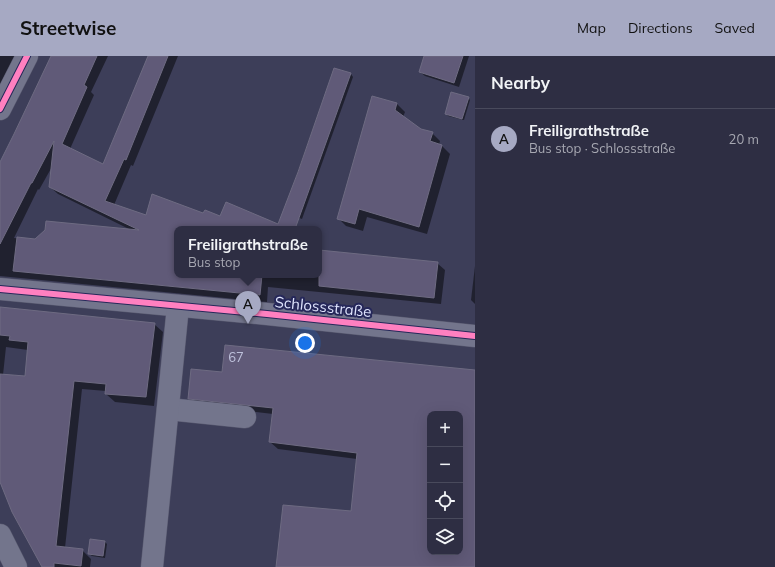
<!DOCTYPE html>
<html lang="en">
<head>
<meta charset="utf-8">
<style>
  :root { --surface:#2e2e43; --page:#3a3a4e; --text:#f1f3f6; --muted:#a7a8b2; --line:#494a5c; --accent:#a6a9c3 }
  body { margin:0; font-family:Mulish,sans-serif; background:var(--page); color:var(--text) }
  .controls { position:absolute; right:12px; bottom:12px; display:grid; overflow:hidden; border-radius:8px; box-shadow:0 4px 16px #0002 }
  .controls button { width:36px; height:36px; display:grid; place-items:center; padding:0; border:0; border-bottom:1px solid var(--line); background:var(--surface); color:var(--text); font:20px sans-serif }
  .you { position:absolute; left:305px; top:287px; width:14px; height:14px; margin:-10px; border:3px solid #fff; border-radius:50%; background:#1a73e8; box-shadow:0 0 0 6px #1a73e833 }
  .badge { display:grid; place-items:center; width:26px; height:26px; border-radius:50%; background:var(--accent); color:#111; font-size:13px; font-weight:700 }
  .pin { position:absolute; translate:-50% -33px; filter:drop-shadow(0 1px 2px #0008) }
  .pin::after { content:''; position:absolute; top:21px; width:14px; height:12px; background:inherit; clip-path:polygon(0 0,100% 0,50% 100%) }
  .popup { position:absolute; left:174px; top:170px; width:148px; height:52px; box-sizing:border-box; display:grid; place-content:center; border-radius:8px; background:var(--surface); filter:drop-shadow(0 1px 3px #0005); font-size:13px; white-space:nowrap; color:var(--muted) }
  .popup b { font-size:15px; color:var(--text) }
  .popup::after { content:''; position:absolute; left:50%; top:100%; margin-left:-8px; border:8px solid transparent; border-top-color:var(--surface) }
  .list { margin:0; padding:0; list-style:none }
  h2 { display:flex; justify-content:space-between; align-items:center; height:52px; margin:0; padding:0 16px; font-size:17px }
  h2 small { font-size:13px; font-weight:400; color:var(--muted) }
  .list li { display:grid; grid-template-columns:26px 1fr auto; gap:12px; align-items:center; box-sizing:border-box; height:60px; padding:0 16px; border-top:1px solid var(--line) }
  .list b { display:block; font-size:15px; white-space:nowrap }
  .list p { margin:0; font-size:13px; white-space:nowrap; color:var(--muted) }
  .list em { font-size:13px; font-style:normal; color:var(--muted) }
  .icon { flex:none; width:22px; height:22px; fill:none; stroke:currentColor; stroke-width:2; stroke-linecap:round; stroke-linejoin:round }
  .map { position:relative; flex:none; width:475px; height:511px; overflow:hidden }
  header { display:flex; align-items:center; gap:24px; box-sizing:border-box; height:56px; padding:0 20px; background:var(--accent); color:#111 }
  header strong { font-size:19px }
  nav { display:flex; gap:22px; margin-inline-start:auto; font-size:14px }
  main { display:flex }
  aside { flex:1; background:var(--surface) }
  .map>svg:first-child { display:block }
  .shadow { fill:#0007; fill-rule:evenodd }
  .building { fill:#605a78; stroke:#6e6b82; fill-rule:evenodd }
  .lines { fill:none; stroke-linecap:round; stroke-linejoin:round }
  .minor-casing { stroke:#58596f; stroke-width:23 }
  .minor { stroke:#73758c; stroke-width:22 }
  .cycleway-casing { stroke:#26285a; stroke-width:8 }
  .cycleway { stroke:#ff80c0; stroke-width:6 }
  .labels { text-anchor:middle; stroke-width:4; stroke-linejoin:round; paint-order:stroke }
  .number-label { font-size:13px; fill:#bec1db }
  .street-label { font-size:15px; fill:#dee3fc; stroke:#26285a }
</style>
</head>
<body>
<header>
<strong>Streetwise</strong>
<nav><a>Map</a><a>Directions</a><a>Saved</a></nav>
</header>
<main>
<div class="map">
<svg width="475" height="511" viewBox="0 0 475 511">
  <rect width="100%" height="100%" fill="#3d3e59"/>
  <!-- shadow -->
  <g class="shadow">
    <path d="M 0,0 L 16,0 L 0,35 Z"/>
    <path d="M 52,0 L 108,0 L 91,36 L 94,39 L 70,93 L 103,109 L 149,0 L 178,0 L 133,110 L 131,109 L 114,149 L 147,161 L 204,158 L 271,173 L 177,173 L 177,219 L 319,219 L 319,195 L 437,207 L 445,214 L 441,248 L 268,231 L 267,246 L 0,220 L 0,108 ZM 53,109 L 50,131 L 58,138 L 133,175 L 35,184 L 14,182 L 38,133 L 39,134 Z"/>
    <path d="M 425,0 L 469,0 L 459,31 L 425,20 L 420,16 Z"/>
    <path d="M 334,13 L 351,18 L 353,21 L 302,163 L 286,157 L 284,155 Z"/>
    <path d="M 373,41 L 397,48 L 405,56 L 403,61 L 421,74 L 432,77 L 440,85 L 439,89 L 442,90 L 450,98 L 427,178 L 367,161 L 363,175 L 346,170 L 338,162 Z"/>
    <path d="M 468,42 L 470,44 L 464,64 L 448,60 L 446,57 Z"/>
    <path d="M 475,210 L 475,248 L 471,244 Z"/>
    <path d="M 0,252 L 154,268 L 163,276 L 154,350 L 115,346 L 106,338 L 106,335 L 82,333 L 65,492 L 82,494 L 91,503 L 90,511 L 43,511 L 0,423 ZM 6,291 L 28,294 L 26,321 L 3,319 Z"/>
    <path d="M 475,315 L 475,511 L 277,511 L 352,456 L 357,403 L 278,393 L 270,386 L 273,358 L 197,349 L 189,342 L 223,317 ZM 430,358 L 460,358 L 460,496 L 430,496 Z"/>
    <path d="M 105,486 L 107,488 L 105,502 L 92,500 L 89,498 Z"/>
  </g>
  <!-- building -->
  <g class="building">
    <path d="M 51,0 L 97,0 L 84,29 L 87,31 L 62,88 L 103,108 L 148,0 L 168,0 L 126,104 L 124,103 L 105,145 L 146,159 L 152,138 L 203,157 L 205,154 L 220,160 L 226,146 L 278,168 L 298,116 L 334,12 L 351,17 L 295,173 L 177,173 L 177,219 L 262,219 L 260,239 L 13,215 L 17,181 L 35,183 L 45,174 L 46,165 L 139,174 L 49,131 L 54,85 L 32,127 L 31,127 L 0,188 L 0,106 L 14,78 Z"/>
    <path d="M 424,0 L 463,0 L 454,27 L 419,16 Z"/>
    <path d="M 451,36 L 469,41 L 462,63 L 445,58 Z"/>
    <path d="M 372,40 L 397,47 L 395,54 L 421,73 L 433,76 L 430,85 L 442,89 L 419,171 L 359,153 L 355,168 L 337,163 Z"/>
    <path d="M 319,194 L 438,206 L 434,242 L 319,230 Z"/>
    <path d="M 0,251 L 155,267 L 146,341 L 105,338 L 106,328 L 74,325 L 56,490 L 83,493 L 81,510 L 54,507 L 54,511 L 42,511 L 12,456 L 0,426 L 0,318 L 25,320 L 28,286 L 9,284 L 10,280 L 0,279 Z"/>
    <path d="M 225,289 L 475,314 L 475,511 L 276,511 L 283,449 L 351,455 L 357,397 L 269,386 L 273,352 L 188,343 L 191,313 L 222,316 ZM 430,358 L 460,358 L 460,496 L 430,496 Z"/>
    <path d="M 90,483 L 105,485 L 103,500 L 88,498 Z"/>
  </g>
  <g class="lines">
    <defs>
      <g id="minor">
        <path d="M 0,53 L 27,0"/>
        <path d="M 0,233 L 267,258 L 475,280"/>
        <path d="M 168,353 L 245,361"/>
        <path d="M 0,479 L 16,511"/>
        <path d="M 152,511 L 178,250"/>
      </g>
    </defs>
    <!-- minor casing -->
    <use href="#minor" class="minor-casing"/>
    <!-- minor -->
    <use href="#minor" class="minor"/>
    <defs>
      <g id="cycleway">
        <path d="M 0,53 L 27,0"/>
        <path d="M 0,233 L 267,258 L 475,280"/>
      </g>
    </defs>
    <!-- cycleway casing -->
    <use href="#cycleway" class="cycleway-casing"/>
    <!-- cycleway -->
    <use href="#cycleway" class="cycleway"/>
  </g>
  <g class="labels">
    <!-- number labels -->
    <g class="number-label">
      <text x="236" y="306">67</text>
    </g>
    <!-- street labels -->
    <g class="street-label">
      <text transform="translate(323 251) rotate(6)" y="5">Schlossstraße</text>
    </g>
  </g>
</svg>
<div class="controls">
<button>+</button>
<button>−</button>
<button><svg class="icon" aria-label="locate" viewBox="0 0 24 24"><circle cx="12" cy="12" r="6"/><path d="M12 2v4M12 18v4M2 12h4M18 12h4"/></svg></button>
<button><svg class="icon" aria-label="layers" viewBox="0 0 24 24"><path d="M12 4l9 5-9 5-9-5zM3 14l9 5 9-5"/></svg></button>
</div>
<div class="you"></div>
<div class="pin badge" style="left:248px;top:268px">A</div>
<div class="popup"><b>Freiligrathstraße</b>Bus stop</div>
</div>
<aside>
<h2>Nearby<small></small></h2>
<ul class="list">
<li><span class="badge">A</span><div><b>Freiligrathstraße</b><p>Bus stop · Schlossstraße</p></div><em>20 m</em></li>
</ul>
</aside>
</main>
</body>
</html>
